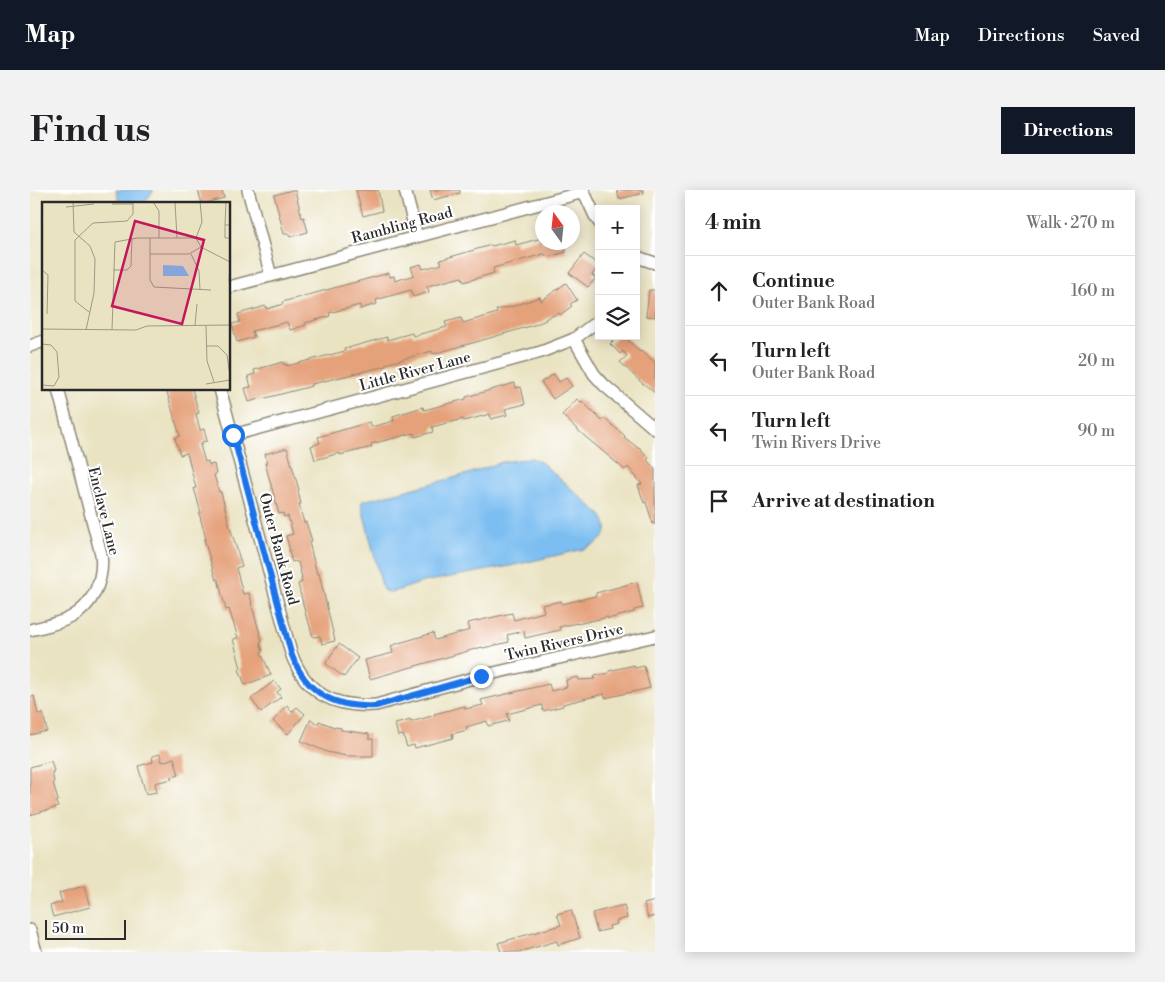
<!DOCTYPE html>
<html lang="en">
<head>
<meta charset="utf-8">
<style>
  :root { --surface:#fff; --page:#f2f2f2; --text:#202124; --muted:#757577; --line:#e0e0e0; --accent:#111827 }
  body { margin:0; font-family:"Libre Bodoni",serif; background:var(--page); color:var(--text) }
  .controls { position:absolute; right:15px; top:15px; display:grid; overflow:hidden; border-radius:0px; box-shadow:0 2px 12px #0003 }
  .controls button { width:45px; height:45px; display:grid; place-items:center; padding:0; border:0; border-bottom:1px solid var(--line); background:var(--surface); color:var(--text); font:25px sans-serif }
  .compass { position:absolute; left:505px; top:15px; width:45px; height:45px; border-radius:50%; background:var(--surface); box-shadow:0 2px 12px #0003; rotate:345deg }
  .scale { position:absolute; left:15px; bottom:12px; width:81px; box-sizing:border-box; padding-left:5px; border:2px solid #2b2b2b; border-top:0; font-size:14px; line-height:18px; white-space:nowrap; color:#2b2b2b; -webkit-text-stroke:4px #fff; paint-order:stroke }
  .stop { position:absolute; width:15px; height:15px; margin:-11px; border:4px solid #1a73e8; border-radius:50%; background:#fff }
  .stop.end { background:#1a73e8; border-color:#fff; box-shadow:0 1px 5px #0008 }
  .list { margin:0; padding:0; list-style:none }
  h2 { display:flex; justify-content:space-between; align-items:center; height:65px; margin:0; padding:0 20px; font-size:21px }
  h2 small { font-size:16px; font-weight:400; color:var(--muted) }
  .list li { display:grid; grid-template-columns:32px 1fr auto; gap:15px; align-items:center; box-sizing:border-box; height:70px; padding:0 20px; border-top:1px solid var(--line) }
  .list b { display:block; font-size:19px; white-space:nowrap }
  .list p { margin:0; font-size:16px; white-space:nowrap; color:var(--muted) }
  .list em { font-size:16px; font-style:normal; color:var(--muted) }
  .icon { flex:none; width:28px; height:28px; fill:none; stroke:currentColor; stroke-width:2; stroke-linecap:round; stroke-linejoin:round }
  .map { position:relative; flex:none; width:625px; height:762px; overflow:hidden; border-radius:0px }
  header { display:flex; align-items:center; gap:30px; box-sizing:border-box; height:70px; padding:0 25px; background:var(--accent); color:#fff }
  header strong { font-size:24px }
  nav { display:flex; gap:28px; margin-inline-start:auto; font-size:18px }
  .intro { display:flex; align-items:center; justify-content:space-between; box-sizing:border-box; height:120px; padding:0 30px }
  h1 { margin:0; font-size:35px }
  .button { padding:12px 22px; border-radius:0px; background:var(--accent); color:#fff; font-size:18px; font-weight:700 }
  main { display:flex; gap:30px; padding:0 30px }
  aside { flex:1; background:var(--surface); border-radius:0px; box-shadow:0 2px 12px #0003 }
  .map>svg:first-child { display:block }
  .water { fill:#7cbef1; stroke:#54748e }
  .building { fill:#e5a17a }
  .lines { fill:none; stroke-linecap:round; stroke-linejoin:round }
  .minor-casing { stroke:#8a8776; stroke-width:14 }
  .minor { stroke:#fff; stroke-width:11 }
  .route { stroke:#1a73e8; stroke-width:6 }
  .labels { text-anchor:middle; stroke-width:4; stroke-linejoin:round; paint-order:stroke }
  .street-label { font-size:15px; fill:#2b2b2b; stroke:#fff }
  .inset-road { fill:none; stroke:#9e9986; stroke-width:1 }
  .view { fill:#c2185b; fill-opacity:0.15; stroke:#c2185b; stroke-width:2.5 }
  .inset-edge { fill:none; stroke:#2b2b2b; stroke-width:2.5 }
</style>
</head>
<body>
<header>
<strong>Map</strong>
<nav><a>Map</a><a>Directions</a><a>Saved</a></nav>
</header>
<div class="intro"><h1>Find us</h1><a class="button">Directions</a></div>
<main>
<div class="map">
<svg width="625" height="762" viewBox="0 0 625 762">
  <rect width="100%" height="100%" fill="#fff"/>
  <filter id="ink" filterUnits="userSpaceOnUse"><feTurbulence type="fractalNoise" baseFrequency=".02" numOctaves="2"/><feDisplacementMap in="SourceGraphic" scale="10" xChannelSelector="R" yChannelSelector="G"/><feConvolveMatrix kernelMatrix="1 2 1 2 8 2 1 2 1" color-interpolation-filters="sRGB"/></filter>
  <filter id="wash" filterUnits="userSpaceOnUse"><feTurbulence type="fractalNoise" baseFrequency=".0096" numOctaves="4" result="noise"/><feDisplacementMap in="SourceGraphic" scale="20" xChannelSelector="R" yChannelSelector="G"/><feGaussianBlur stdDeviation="1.12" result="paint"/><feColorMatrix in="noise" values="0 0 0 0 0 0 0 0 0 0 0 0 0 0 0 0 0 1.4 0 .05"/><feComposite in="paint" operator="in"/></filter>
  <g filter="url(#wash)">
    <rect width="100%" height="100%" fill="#eae3c2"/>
    <!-- water -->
    <g class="water">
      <path d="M 86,0 L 124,0 L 113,14 L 90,14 Z"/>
      <path d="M 502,268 L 512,273 L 571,325 C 584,344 571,352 554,359 L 480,376 L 393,392 L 366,401 L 358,402 L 353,400 L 331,313 L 333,311 L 362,304 L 438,284 L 472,272 Z"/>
    </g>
    <g id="blocks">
      <!-- building -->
      <g class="building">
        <path d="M 168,0 L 192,0 L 194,8 L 172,14 Z"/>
        <path d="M 262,0 L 265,0 L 272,28 L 274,27 L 278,42 L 260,47 L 259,44 L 254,44 L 244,5 Z"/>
        <path d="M 326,0 L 348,0 L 352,21 L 333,26 Z"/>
        <path d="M 400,0 L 430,0 L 430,3 L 403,10 Z"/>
        <path d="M 587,0 L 613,0 L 614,3 L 589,9 Z"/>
        <path d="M 512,48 L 512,52 L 534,52 L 536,62 L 518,67 L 514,64 L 463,78 L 464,83 L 434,92 L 432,87 L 397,96 L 399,102 L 383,107 L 381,100 L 346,110 L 347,114 L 330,119 L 330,115 L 299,123 L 300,126 L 275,133 L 276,135 L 260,140 L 257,132 L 222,141 L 224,147 L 207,152 L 202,134 L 210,132 L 208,124 L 236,116 L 237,119 L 253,114 L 252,112 L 359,83 L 360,87 L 364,86 L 365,91 L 384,85 L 381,77 L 391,74 L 393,79 L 412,74 L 410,70 L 461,55 L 462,56 L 485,50 L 486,55 Z"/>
        <path d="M 554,64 L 569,75 L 562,85 L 566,88 L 558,97 L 539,83 Z"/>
        <path d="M 536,93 L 547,110 L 540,114 L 542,116 L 530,125 L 529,123 L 515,129 L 516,130 L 504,135 L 446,152 L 403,164 L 402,161 L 356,174 L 356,176 L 282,194 L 282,196 L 232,209 L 232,208 L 219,212 L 215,198 L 221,197 L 218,186 L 225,184 L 224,180 L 253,172 L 254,175 L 257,174 L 257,176 L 315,161 L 314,159 L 357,147 L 357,150 L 382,143 L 383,146 L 417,137 L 415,132 L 431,128 L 433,133 L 467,123 L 466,120 L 484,116 L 510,107 L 511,111 Z"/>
        <path d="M 619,100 L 625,100 L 625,127 L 616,126 Z"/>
        <path d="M 588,146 L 594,146 L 610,162 L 611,161 L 625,172 L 625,203 L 614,194 L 613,194 L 590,172 L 597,166 L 593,161 L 590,164 L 580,154 Z"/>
        <path d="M 524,184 L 529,192 L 536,188 L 542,196 L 523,209 L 511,192 Z"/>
        <path d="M 485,193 L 486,198 L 491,197 L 495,214 L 475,219 L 477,225 L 461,229 L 460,224 L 434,231 L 433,229 L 402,237 L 403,242 L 385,247 L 384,243 L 341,254 L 342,257 L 310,265 L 310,263 L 285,270 L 281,256 L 290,253 L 288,247 L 340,232 L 341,237 L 364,231 L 363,226 L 393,217 L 394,220 L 436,209 L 436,207 Z"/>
        <path d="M 136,199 L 162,199 L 169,223 L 166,224 L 170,240 L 174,239 L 177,251 L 172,252 L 172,254 L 170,255 L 175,272 L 178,271 L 179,275 L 184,274 L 186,284 L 184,285 L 189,302 L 191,302 L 199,334 L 212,376 L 206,378 L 211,396 L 213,404 L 219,403 L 222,413 L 221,413 L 232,451 L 230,452 L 233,461 L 231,462 L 241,485 L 215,495 L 209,479 L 211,478 L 203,449 L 208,448 L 199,419 L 196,420 L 188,389 L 186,390 L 174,349 L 176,349 L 169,323 L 171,323 L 164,298 L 166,298 L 157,263 L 150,265 L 145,248 L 150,246 Z"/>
        <path d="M 547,209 L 551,212 L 552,211 L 572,231 L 574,228 L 595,246 L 594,247 L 608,258 L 609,257 L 619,268 L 617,270 L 625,279 L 625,334 L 623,334 L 616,312 L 614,313 L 608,295 L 612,294 L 598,277 L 595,280 L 551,243 L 532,225 Z"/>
        <path d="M 257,258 L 269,300 L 268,301 L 271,314 L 269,314 L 274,333 L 276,332 L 282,351 L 279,352 L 287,384 L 289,383 L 305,451 L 292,454 L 290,446 L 283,447 L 278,430 L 277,430 L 268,394 L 272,392 L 271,388 L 272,388 L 268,372 L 266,372 L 265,371 L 262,372 L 259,361 L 260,361 L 256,346 L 263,344 L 258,326 L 254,327 L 253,323 L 249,324 L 235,273 L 237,273 L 235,264 Z"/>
        <path d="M 607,392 L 613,418 L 604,420 L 604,422 L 578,429 L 578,427 L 547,434 L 547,433 L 529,437 L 530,440 L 495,448 L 494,441 L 477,445 L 479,452 L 453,458 L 452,457 L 340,489 L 335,470 L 363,463 L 361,456 L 369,453 L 403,443 L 405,450 L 440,440 L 438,433 L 482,423 L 484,430 L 514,422 L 512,415 L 531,411 L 532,414 L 566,406 L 566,403 Z"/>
        <path d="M 309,454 L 328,468 L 314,487 L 296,474 L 297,473 L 296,472 Z"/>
        <path d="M 604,475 L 605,478 L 614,476 L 620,498 L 575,508 L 574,504 L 533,514 L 533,516 L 513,521 L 512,515 L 477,524 L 479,531 L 478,531 L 458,536 L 457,531 L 436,537 L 437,540 L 422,544 L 423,548 L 385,558 L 384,555 L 377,557 L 373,545 L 368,546 L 365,534 L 381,530 L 381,532 L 405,525 L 404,524 L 435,516 L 435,519 L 453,515 L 451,510 L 519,494 L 521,501 L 537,497 L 536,490 L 548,487 L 549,490 L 565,489 L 564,486 L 579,483 L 579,481 Z"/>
        <path d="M 244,491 L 251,499 L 247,502 L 251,507 L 231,522 L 221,509 Z"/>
        <path d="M 4,506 L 8,524 L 13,523 L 17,541 L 0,545 L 0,507 Z"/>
        <path d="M 257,515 L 262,522 L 267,517 L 275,524 L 258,544 L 243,531 Z"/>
        <path d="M 281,529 L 287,534 L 289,531 L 304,537 L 311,538 L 311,540 L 339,544 L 339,549 L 343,549 L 343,566 L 316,566 L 297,562 L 271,551 Z"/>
        <path d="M 130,564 L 132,572 L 144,568 L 149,585 L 141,587 L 142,589 L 125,593 L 127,602 L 116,604 L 108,576 L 123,572 L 122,566 Z"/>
        <path d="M 21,571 L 24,581 L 22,582 L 24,592 L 23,592 L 28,611 L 26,612 L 28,617 L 0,625 L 0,577 Z"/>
        <path d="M 54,696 L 60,717 L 23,727 L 20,716 L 32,712 L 29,703 Z"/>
        <path d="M 625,711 L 625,726 L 618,728 L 614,714 Z"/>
        <path d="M 594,715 L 597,728 L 586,731 L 587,734 L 579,736 L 580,739 L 567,742 L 562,723 Z"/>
        <path d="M 541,720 L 550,748 L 528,755 L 527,751 L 489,762 L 471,762 L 468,753 L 531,735 L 527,724 Z"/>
      </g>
    </g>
  </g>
  <g filter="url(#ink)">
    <use href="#blocks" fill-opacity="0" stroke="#8a8776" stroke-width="1"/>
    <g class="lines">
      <defs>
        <g id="minor">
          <path d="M 218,0 L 241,86"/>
          <path d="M 375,0 L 387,47"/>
          <path d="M 553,0 L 565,26 L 569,32"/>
          <path d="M 606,65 L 610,68 L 625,73"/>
          <path d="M 199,97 L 554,2"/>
          <path d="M 544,149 L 564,184 L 574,195 L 625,239"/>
          <path d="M 0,156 L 14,151"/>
          <path d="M 190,199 L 261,463 C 276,504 304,518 346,515 L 451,486 L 625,446"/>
          <path d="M 203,245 L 511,162 L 544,149 L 569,130"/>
          <path d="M 0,440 C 28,433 51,430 65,402 C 71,389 73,378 71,364 L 28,199"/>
          <path d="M 0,740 L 6,762"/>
        </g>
      </defs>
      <!-- minor casing -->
      <use href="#minor" class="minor-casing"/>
      <!-- minor -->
      <use href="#minor" class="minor"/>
    </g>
  </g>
  <g class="lines" filter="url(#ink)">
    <!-- route -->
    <path class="route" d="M 203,245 L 261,463 C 276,504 304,518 346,516 L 451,486"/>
  </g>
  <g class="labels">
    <!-- street labels -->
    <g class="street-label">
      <text transform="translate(372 35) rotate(-15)" y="5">Rambling Road</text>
      <text transform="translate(385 181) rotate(-15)" y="5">Little River Lane</text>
      <text transform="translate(74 321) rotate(76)" y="5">Enclave Lane</text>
      <text transform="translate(249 359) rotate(75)" y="5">Outer Bank Road</text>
      <text transform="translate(534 452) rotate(-13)" y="5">Twin Rivers Drive</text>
    </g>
  </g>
  <!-- overview -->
  <g transform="translate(12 12)">
    <rect width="188" height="188" fill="#eae3c2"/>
    <path d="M 121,63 L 141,64 L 147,74 L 121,74 Z" fill="#7cbef1"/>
    <path class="inset-road" d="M 31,0 L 32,30 L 48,44 L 53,57 L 52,91 L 44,128M 111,0 L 117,9 L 117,36M 133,0 L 135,36M 158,0 L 160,20 L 154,36 L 159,45M 184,0 L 183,23 L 188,23M 70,2 L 91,2M 24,5 L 52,2M 183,23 L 183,36 L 188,36M 108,36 L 108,78 L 112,85 L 169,88M 159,45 L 188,60M 108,52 L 147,52 L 159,45M 149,52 L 157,69 L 158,88M 0,68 L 6,73 L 5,112M 71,68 L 85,68 L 89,64 L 90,36M 187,80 L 188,62M 47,110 L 33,99 L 33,38 L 51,21 L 85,19 L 91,12 L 91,0M 153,123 L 155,102M 164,124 L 165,159 L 172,180M 0,127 L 94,128 L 105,124 L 188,123M 70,128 L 73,40 L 95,36 L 154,36M 0,142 L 9,143 L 15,150 L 17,175 L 12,184 L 0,183M 164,144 L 176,144 L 185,153 L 188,174M 164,182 L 188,178"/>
    <path class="view" d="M 93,19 L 162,38 L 140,122 L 70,104 Z"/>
    <rect width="188" height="188" class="inset-edge"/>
  </g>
</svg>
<div class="controls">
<button>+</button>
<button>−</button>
<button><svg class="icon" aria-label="layers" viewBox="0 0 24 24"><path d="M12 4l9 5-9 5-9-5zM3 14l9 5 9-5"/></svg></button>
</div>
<svg class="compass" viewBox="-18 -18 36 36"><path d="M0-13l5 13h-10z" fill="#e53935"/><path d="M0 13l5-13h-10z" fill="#757577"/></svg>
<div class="scale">50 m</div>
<div class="stop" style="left:203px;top:245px"></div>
<div class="stop end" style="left:451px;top:486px"></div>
</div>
<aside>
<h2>4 min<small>Walk · 270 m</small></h2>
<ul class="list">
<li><svg class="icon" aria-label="ahead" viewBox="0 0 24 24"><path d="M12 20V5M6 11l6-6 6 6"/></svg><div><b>Continue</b><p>Outer Bank Road</p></div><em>160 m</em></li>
<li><svg class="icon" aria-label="left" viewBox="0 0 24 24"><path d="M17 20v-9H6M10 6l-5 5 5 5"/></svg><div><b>Turn left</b><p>Outer Bank Road</p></div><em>20 m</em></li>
<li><svg class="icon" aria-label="left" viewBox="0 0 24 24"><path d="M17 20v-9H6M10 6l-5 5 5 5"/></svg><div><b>Turn left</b><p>Twin Rivers Drive</p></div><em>90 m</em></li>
<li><svg class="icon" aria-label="arrive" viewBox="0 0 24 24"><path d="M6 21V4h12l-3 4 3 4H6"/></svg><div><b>Arrive at destination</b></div></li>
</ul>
</aside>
</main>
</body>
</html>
